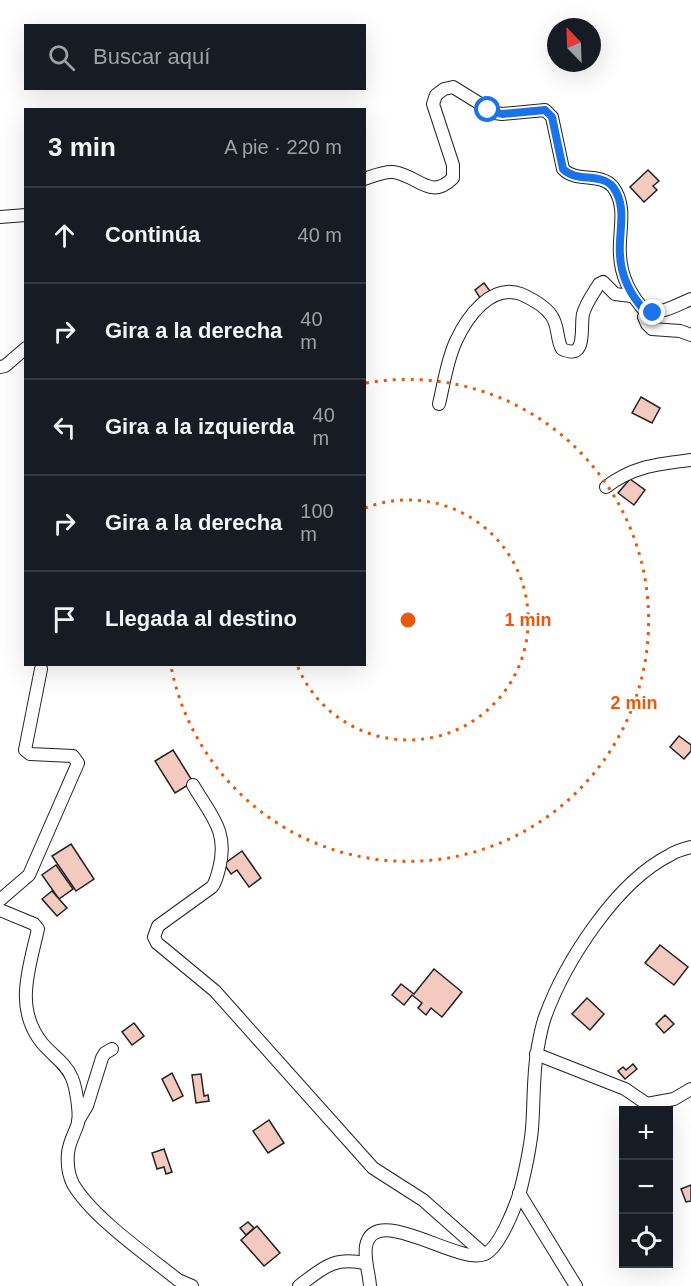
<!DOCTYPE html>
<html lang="es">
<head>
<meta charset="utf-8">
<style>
  :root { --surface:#171b24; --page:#242831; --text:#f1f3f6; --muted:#9ea1a6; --line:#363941 }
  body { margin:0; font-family:Arial,sans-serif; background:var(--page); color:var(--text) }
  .controls { position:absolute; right:18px; bottom:18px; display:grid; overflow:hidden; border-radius:0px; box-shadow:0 6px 24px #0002 }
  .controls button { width:54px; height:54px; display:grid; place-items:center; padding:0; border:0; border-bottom:2px solid var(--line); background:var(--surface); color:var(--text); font:30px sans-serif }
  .compass { position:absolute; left:547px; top:18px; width:54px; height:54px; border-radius:50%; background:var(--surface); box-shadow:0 6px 24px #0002; rotate:337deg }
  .stop { position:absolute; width:18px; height:18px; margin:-14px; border:4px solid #1a73e8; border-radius:50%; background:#fff }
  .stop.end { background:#1a73e8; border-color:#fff; box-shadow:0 2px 6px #0008 }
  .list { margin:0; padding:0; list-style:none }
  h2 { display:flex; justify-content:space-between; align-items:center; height:78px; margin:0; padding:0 24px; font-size:26px }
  h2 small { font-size:20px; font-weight:400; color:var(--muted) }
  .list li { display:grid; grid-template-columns:39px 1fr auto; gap:18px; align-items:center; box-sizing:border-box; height:96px; padding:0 24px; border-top:2px solid var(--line) }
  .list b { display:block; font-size:22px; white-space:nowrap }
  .list em { font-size:20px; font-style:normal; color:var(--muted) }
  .icon { flex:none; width:33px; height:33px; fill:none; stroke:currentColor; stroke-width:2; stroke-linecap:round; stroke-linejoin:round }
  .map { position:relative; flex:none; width:691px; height:1286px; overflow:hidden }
  .search { position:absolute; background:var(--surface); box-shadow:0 6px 24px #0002; left:24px; top:24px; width:342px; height:66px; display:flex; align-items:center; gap:15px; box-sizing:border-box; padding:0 21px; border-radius:0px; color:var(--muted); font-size:22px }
  .panel { position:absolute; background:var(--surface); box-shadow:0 6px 24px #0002; left:24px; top:108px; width:342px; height:558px; border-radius:0px }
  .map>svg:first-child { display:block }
  .building { fill:#f3c9c0; stroke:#222; stroke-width:1.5 }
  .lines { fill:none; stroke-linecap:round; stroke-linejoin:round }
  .minor-casing { stroke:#222; stroke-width:14 }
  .minor { stroke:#fff; stroke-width:12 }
  .route { stroke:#1a73e8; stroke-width:8 }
  .ring { fill:none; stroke:#e8590c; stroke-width:3; stroke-dasharray:3 6 }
  .centre { fill:#e8590c; stroke:#fff; stroke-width:3 }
  .ring-label { font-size:18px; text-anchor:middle; font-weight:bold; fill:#e8590c; stroke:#fff; stroke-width:4.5; stroke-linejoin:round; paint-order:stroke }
</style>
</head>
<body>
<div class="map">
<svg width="691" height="1286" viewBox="0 0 691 1286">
  <rect width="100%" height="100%" fill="#fff"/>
  <!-- building -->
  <g class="building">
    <path d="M 648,170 L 659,181 L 653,186 L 657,190 L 644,202 L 630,187 Z"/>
    <path d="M 484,283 L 490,291 L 480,298 L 475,290 Z"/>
    <path d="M 641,397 L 660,408 L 652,423 L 632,413 Z"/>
    <path d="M 630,479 L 645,490 L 634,505 L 618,493 Z"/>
    <path d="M 679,736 L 691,745 L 691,751 L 684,759 L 670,747 Z"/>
    <path d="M 173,750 L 193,782 L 175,793 L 155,761 Z"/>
    <path d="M 71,844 L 94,879 L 76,891 L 52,856 Z"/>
    <path d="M 242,851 L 261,878 L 249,887 L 237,870 L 231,874 L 224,864 Z"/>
    <path d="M 56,865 L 73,889 L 59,899 L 42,875 Z"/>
    <path d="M 52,891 L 67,908 L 57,916 L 42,899 Z"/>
    <path d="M 660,945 L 688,967 L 674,985 L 645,963 Z"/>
    <path d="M 434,969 L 462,992 L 442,1017 L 431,1008 L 426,1015 L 418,1008 L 422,1003 L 412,995 L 404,1005 L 392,995 L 401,984 L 414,994 Z"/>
    <path d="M 587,998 L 604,1014 L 590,1030 L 572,1014 Z"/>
    <path d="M 665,1015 L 674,1024 L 664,1033 L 656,1024 Z"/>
    <path d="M 134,1023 L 144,1036 L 132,1045 L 122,1032 Z"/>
    <path d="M 633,1064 L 637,1069 L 625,1079 L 618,1071 L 623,1067 L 626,1070 Z"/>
    <path d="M 172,1073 L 183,1096 L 173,1101 L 162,1079 Z"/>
    <path d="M 201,1074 L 204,1096 L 208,1095 L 209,1101 L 196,1103 L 192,1075 Z"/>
    <path d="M 269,1120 L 284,1143 L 268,1153 L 253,1131 Z"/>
    <path d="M 164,1149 L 172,1172 L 166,1174 L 164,1167 L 157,1169 L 152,1153 Z"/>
    <path d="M 691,1185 L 691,1201 L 686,1202 L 681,1189 Z"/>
    <path d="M 248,1222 L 254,1228 L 246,1235 L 240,1228 Z"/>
    <path d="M 257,1226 L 280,1253 L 264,1266 L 241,1240 Z"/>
  </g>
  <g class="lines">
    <defs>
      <g id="minor">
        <path d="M 364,179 C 373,176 384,171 393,172 C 418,175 430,201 453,178 L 453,165 L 433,104 L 436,95 L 444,89 L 453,87 L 495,113 L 502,114 L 545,110 L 552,117 L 563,169 C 576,183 601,172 613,187 C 628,207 618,233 620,255 C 621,277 631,296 646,312 C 662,314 677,305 691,299"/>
        <path d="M 0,217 L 26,215"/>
        <path d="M 646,312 L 644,317 L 647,324 L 652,329 L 680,331 L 691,335"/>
        <path d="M 0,367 L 5,366 L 26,348"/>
        <path d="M 439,404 C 444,383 447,360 456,341 C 467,317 491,283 521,294 C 532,299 544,305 551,315 C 559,325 556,339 562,349 C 588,361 580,327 583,314 C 586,303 593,294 599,284 L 603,282 L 615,294 L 631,296"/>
        <path d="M 606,487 C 633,466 658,464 691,460"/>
        <path d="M 193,785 C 211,816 229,831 219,869 C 217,876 216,882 212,887 L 158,926 L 154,937 L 157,943 L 215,991 L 373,1168 L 423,1200 L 484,1254"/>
        <path d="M 0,900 L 29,875 L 78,763 L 73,756 L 30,754 L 25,750 L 41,669"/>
        <path d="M 0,910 L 34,924 L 38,929 C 29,969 14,1008 42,1043 C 52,1055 66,1063 72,1078 C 76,1087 80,1113 78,1123 C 75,1133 69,1142 68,1153 C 67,1164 68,1174 73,1184 C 92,1217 147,1255 178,1280 L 192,1286"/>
        <path d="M 536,1054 L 625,1089 L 647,1104 L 674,1099 L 691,1089"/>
        <path d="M 78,1121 L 87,1106 L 102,1058 L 105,1053 L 112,1049"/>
        <path d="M 519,1193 L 576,1286"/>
        <path d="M 299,1286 C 324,1267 333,1257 365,1263"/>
        <path d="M 370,1286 C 369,1272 364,1260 366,1246 C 375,1202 459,1266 485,1254 C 500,1247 515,1207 520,1192 C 525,1172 530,1149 532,1129 C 534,1104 533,1077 537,1052 C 539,1041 541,1028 545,1017 C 565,962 616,882 670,855 C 676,851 684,849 691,847"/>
      </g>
    </defs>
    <!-- minor casing -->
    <use href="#minor" class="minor-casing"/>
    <!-- minor -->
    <use href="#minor" class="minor"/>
  </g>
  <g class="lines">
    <!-- route -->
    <path class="route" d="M 488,110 L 502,114 L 545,110 L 552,117 L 563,169 C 576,183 601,172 613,187 C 628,207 618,233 620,255 C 621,278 631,296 646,312 L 653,313"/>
  </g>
  <!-- distance rings -->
  <g class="ring">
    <path d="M365 508A120 120 0 1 1 297 665"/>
    <path d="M366 383A241 241 0 1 1 171 666"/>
  </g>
  <circle cx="408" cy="620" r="9" class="centre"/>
  <g class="ring-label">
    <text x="528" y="626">1 min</text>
    <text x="634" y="709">2 min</text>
  </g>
</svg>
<div class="controls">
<button>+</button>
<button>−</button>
<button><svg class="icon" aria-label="locate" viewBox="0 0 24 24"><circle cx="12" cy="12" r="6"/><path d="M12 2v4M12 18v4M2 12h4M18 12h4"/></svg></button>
</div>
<svg class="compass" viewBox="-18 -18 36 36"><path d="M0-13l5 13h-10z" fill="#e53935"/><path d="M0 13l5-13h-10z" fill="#9ea1a6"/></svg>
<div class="stop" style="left:488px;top:110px"></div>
<div class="stop end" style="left:653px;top:313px"></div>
<div class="search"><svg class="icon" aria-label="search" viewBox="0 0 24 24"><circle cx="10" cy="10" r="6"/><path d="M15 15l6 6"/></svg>Buscar aquí</div>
<section class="panel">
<h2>3 min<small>A pie · 220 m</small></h2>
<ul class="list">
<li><svg class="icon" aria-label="ahead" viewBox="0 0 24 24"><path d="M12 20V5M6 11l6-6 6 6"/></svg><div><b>Continúa</b></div><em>40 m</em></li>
<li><svg class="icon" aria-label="right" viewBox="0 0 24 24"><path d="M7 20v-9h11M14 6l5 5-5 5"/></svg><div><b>Gira a la derecha</b></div><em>40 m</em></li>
<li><svg class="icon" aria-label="left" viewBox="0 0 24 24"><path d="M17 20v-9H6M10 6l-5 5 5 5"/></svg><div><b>Gira a la izquierda</b></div><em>40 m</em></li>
<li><svg class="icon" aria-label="right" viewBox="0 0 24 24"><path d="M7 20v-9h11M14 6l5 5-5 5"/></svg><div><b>Gira a la derecha</b></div><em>100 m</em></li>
<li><svg class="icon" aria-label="arrive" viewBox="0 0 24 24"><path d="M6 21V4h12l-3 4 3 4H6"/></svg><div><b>Llegada al destino</b></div></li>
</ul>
</section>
</div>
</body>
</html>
